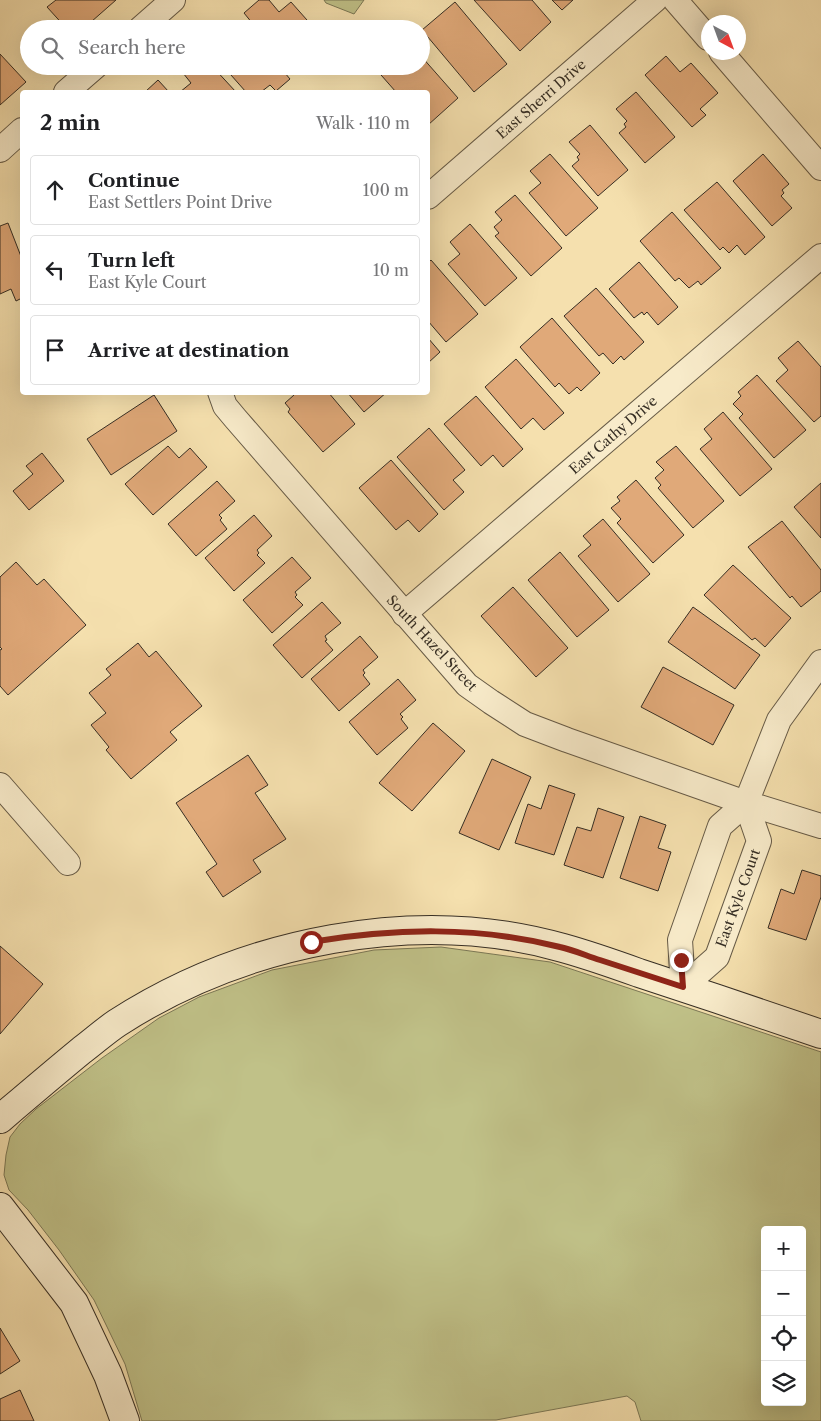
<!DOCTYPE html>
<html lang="en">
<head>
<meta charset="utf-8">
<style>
  :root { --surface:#fff; --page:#f2f2f2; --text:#202124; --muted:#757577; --line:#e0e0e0 }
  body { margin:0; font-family:"Libre Caslon Text",serif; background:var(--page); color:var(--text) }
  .controls { position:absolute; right:15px; bottom:15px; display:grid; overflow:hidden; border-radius:5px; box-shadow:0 5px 20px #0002 }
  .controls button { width:45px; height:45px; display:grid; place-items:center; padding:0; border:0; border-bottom:1px solid var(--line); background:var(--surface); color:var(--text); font:25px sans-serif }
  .compass { position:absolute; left:701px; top:15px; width:45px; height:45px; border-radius:50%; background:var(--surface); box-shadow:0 5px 20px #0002; rotate:139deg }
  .stop { position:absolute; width:15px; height:15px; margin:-11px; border:4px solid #8f2418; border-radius:50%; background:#fff }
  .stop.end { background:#8f2418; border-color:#fff; box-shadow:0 1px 5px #0008 }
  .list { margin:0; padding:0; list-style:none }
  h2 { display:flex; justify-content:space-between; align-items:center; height:65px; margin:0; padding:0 20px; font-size:21px }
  h2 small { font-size:16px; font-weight:400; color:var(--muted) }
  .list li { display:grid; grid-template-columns:32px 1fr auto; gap:15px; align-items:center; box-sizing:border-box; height:70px; margin:0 10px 10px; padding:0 10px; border:1px solid var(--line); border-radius:5px }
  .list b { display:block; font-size:19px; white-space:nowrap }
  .list p { margin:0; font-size:16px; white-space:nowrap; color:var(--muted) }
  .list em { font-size:16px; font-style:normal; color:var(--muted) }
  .icon { flex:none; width:28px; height:28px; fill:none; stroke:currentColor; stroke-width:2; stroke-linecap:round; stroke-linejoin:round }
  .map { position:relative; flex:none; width:821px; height:1421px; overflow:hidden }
  .search { position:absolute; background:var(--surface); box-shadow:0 5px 20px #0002; left:20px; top:20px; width:410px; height:55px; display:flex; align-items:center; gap:12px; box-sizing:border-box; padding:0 18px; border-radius:28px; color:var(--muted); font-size:19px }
  .panel { position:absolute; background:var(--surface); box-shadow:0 5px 20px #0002; left:20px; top:90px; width:410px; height:305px; border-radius:5px }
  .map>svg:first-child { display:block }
  .green { fill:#c0c188; stroke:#7b7856; fill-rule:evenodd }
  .building { fill:#e0a979; stroke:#362e24 }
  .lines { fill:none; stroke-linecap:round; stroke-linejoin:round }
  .street-casing { stroke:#665a46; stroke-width:26 }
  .secondary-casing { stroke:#362e24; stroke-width:30 }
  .street { stroke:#f8ebca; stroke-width:24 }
  .secondary { stroke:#f8ebca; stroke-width:28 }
  .route { stroke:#8f2418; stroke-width:6 }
  .labels { text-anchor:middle; stroke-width:4; stroke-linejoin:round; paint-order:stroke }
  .street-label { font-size:14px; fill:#362e24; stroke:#f8ebca }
</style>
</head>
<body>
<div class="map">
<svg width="821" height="1421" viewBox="0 0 821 1421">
  <rect width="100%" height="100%" fill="#f5e0ae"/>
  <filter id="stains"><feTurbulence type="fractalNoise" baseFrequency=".004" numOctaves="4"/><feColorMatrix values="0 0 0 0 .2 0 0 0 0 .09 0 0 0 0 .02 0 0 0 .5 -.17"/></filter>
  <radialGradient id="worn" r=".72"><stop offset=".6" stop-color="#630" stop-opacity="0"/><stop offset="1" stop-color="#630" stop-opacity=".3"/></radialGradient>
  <!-- green -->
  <g class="green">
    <path d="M 324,0 L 364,0 L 354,14 L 326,3 Z"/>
    <path d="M 441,947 L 550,962 L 821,1052 L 821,1421 L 641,1421 L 635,1402 L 627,1396 L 496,1420 L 142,1421 L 125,1364 L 94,1300 L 59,1250 L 28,1210 L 9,1190 L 4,1175 L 6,1155 L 10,1137 L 20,1124 L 36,1109 L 102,1058 L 159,1018 L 199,997 L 272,970 L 374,950 ZM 765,1230 L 802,1230 L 802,1402 L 765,1402 Z"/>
  </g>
  <!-- building -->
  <g class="building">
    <path d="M 56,0 L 116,0 L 83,29 L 67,29 L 47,7 Z"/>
    <path d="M 259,0 L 269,0 L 279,12 L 291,2 L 315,29 L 257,29 L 244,13 Z"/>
    <path d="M 474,0 L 532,0 L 551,22 L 520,51 Z"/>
    <path d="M 552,0 L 573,0 L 562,10 Z"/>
    <path d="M 455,2 L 507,64 L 474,92 L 422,30 Z"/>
    <path d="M 0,54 L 26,82 L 0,105 Z"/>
    <path d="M 421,56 L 458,98 L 428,125 L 428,92 L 396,92 L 374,67 L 421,66 Z"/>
    <path d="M 666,56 L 680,72 L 691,63 L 718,93 L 700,109 L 706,115 L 692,127 L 645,75 Z"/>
    <path d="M 190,66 L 212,66 L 236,92 L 180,92 L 191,83 L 183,73 Z"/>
    <path d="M 223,66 L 279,66 L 290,79 L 276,91 L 270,85 L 261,92 L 246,92 Z"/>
    <path d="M 158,80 L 169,92 L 145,92 Z"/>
    <path d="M 636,92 L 675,137 L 645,163 L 619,133 L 626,127 L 624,124 L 627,121 L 616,109 Z"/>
    <path d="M 590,125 L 628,170 L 598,196 L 572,166 L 579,160 L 577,157 L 580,154 L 569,142 Z"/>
    <path d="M 550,154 L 598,208 L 566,236 L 529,193 L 541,183 L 530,171 Z"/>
    <path d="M 763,154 L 789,184 L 782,190 L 784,193 L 781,196 L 792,208 L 772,226 L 733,181 Z"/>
    <path d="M 717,182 L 765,237 L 745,255 L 737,245 L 729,253 L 723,247 L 720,250 L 684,210 Z"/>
    <path d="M 515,195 L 562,248 L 531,276 L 495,236 L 499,233 L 494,227 L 502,220 L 495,212 Z"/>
    <path d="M 672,212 L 721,268 L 701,285 L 698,281 L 689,288 L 679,278 L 675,281 L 640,241 Z"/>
    <path d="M 8,223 L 22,259 L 22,298 L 16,301 L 11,289 L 0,294 L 0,226 Z"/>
    <path d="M 470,224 L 517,278 L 485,306 L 448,264 L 460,254 L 450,242 Z"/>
    <path d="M 431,260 L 478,314 L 446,342 L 428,321 L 428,263 Z"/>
    <path d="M 639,262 L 678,307 L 658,325 L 647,312 L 644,315 L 642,312 L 634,318 L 609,289 Z"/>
    <path d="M 596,288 L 644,342 L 624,360 L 621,356 L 613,364 L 603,353 L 599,356 L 564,316 Z"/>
    <path d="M 552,318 L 600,373 L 581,391 L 577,387 L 569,394 L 559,383 L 555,387 L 520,347 Z"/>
    <path d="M 428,338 L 440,352 L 428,363 Z"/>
    <path d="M 798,341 L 821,367 L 821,416 L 814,422 L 776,381 L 788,370 L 778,358 Z"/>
    <path d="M 516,359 L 564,413 L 544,430 L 533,418 L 521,429 L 485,387 Z"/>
    <path d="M 757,375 L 806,430 L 774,458 L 739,418 L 743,414 L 733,404 L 741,396 L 738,392 Z"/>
    <path d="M 292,392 L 328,392 L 355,424 L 323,452 L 288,412 L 290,409 L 285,403 L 294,395 Z"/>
    <path d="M 347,392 L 387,392 L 364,412 Z"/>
    <path d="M 154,395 L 177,431 L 111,475 L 87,439 Z"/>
    <path d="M 476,396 L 523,449 L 503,467 L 493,455 L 481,466 L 444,424 Z"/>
    <path d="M 723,412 L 772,469 L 740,496 L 700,449 L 712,439 L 704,429 Z"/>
    <path d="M 429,428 L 465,470 L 453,480 L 464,492 L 444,510 L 397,457 Z"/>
    <path d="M 168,446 L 179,458 L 190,448 L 207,467 L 153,515 L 125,484 Z"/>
    <path d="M 676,446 L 724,501 L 693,528 L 658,488 L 661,485 L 655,478 L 664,470 L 656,462 Z"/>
    <path d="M 42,453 L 64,481 L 29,510 L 13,491 L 33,474 L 26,466 Z"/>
    <path d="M 391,460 L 438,514 L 419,532 L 408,520 L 396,530 L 359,488 Z"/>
    <path d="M 636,480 L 684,535 L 653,563 L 617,523 L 621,519 L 611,508 L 620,501 L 617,497 Z"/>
    <path d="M 217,481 L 235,501 L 219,515 L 222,518 L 220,520 L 227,529 L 196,556 L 168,524 Z"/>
    <path d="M 821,483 L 821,538 L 794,507 Z"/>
    <path d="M 254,515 L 272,536 L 257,550 L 259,553 L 257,555 L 265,563 L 234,591 L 205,558 Z"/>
    <path d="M 603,519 L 650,574 L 618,602 L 578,556 L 591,545 L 583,536 Z"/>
    <path d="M 782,521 L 821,570 L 821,591 L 801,607 L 792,596 L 790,598 L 748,547 Z"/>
    <path d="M 560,552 L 609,610 L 577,637 L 528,580 Z"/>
    <path d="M 292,557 L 311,578 L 295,592 L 297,595 L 295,597 L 303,605 L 272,633 L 243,600 Z"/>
    <path d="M 16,562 L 37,585 L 44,579 L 86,625 L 8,695 L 0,686 L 0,650 L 2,649 L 0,647 L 0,577 Z"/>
    <path d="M 733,565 L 791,618 L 765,647 L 755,638 L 752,640 L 704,595 Z"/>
    <path d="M 513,587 L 568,648 L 536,677 L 481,616 Z"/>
    <path d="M 322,602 L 341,623 L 325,636 L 327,640 L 325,641 L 333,650 L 302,678 L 273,645 Z"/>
    <path d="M 693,607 L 760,655 L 735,689 L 668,642 Z"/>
    <path d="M 360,636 L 378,657 L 363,670 L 365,673 L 363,675 L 370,684 L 339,711 L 311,679 Z"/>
    <path d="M 138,643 L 149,657 L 156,651 L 202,706 L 170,732 L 177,740 L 131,779 L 106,750 L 109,747 L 91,725 L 106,713 L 89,693 L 111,675 L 106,669 Z"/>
    <path d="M 663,667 L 734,705 L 713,745 L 641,707 Z"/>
    <path d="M 398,679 L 416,700 L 400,714 L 403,717 L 401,719 L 408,728 L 377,755 L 349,722 Z"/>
    <path d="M 433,723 L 465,751 L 412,811 L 379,783 Z"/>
    <path d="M 248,755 L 268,785 L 255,793 L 286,839 L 253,860 L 261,872 L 223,897 L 206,872 L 217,864 L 176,803 Z"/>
    <path d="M 492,759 L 531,777 L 499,850 L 459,833 Z"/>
    <path d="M 549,785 L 575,794 L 554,855 L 515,843 L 528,804 L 541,809 Z"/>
    <path d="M 598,808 L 624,817 L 603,878 L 564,865 L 577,827 L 591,831 Z"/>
    <path d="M 640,816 L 666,825 L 658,848 L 671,852 L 658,891 L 620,878 Z"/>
    <path d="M 802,870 L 821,876 L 821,897 L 806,940 L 768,928 L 781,889 L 794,894 Z"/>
    <path d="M 0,946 L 43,984 L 0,1034 Z"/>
    <path d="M 0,1328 L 20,1361 L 0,1374 Z"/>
    <path d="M 20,1390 L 34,1421 L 0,1421 L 0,1399 Z"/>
  </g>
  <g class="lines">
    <defs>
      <g id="street">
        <path d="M 675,0 L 708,38"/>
        <path d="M 140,29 L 173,0"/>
        <path d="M 721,52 L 821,168"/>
        <path d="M 66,92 L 96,66"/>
        <path d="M 0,150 L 22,130"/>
        <path d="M 428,197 L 655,0"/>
        <path d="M 220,392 L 225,406 L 235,418 L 467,685 L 491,702 L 525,724 L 567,740 L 746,803 L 821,826"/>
        <path d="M 404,614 L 821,256"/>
        <path d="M 0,785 L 68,863"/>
        <path d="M 683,987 L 680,940 L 720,826 L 746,803 L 779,720 L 821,662"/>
        <path d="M 683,987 L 717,957 L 759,841 L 746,803"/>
      </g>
      <g id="secondary">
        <path d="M 0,1119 C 27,1096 54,1073 82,1050 C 94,1041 105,1031 117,1023 C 244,941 416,906 563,948 C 588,955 614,964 639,973 C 700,993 760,1013 821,1034"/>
        <path d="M 0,1207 L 74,1303 L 108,1375 L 125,1421"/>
      </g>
    </defs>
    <!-- street casing -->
    <use href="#street" class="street-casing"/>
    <!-- secondary casing -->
    <use href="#secondary" class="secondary-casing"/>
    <!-- street -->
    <use href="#street" class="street"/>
    <!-- secondary -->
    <use href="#secondary" class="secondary"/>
  </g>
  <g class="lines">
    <!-- route -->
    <path class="route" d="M 311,942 C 396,928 476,926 560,947 C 574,950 587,956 600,960 C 628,969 656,978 683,987 L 681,960"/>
  </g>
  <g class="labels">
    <!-- street labels -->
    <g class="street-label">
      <text transform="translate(541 99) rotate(-41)" y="5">East Sherri Drive</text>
      <text transform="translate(613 435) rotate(-41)" y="5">East Cathy Drive</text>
      <text transform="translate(432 643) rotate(47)" y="5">South Hazel Street</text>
      <text transform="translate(738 898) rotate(-70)" y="5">East Kyle Court</text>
    </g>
  </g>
  <rect width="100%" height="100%" filter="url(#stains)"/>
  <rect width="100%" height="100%" fill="url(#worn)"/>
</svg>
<div class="controls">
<button>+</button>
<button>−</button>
<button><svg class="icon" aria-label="locate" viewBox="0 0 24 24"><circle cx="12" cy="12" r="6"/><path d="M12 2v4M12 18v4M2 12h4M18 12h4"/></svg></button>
<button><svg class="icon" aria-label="layers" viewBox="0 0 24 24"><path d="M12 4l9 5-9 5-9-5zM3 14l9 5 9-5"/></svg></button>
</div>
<svg class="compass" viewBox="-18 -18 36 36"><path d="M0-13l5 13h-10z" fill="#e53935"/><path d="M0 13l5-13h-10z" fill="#757577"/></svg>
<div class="stop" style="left:311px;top:942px"></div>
<div class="stop end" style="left:681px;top:960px"></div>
<div class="search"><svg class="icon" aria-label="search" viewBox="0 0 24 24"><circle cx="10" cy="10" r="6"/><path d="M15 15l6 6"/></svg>Search here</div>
<section class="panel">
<h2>2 min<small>Walk · 110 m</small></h2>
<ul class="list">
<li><svg class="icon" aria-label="ahead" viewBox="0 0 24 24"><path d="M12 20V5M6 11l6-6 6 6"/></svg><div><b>Continue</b><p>East Settlers Point Drive</p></div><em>100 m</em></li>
<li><svg class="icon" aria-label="left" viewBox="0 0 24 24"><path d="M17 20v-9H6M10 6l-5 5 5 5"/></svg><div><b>Turn left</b><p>East Kyle Court</p></div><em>10 m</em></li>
<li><svg class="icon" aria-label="arrive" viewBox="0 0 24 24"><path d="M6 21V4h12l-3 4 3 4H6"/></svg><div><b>Arrive at destination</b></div></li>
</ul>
</section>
</div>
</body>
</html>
